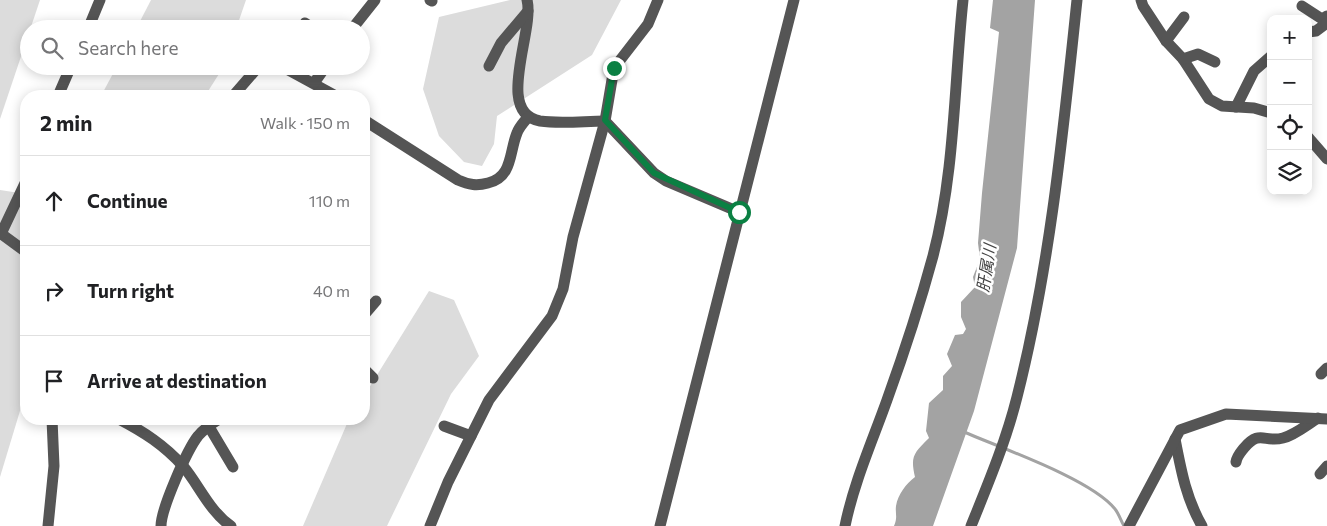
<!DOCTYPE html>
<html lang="en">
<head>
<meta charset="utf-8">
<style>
  :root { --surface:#fff; --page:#f2f2f2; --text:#202124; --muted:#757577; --line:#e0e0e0 }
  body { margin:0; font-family:Commissioner,"Noto Sans JP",sans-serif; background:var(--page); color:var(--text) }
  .controls { position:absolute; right:15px; top:15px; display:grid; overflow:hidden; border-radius:10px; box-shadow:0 2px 12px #0003 }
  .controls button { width:45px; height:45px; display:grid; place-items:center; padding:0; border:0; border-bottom:1px solid var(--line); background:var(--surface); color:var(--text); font:25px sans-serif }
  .stop { position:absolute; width:15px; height:15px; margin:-11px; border:4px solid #0b8043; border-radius:50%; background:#fff }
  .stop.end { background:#0b8043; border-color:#fff; box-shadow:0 1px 5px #0008 }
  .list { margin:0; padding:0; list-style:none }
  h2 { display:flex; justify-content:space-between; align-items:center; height:65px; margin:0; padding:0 20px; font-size:21px }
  h2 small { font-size:16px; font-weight:400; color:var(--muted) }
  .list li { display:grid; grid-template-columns:32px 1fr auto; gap:15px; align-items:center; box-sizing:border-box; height:90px; padding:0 20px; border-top:1px solid var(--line) }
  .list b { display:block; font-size:19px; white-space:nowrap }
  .list em { font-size:16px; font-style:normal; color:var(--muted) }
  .icon { flex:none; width:28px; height:28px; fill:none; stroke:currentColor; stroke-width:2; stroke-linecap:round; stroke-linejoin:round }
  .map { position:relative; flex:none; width:1327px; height:526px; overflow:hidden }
  .search { position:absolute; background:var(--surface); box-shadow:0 2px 12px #0003; left:20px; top:20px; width:350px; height:55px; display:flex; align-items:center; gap:12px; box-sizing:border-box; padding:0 18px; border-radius:28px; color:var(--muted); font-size:19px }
  .panel { position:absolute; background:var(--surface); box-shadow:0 2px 12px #0003; left:20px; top:90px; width:350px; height:335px; border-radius:20px }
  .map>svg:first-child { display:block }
  .green { fill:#dcdcdc }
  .water { fill:#a3a3a3 }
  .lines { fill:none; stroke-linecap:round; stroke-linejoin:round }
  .stream { stroke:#a3a3a3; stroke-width:3 }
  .minor { stroke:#555; stroke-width:11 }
  .route { stroke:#0b8043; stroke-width:6 }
  .labels { text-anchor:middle; stroke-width:5; stroke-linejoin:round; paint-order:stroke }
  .water-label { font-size:16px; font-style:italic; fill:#444; stroke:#fff }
</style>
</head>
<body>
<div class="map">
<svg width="1327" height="526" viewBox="0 0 1327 526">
  <rect width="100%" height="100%" fill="#fff"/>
  <!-- green -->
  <g class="green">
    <path d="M 0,0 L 40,0 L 0,119 Z"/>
    <path d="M 151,0 L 246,0 L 236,29 L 136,29 Z"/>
    <path d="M 510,0 L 621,0 L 592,55 L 497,116 L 494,144 L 482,166 L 464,162 L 439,136 L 423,89 L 439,17 Z"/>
    <path d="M 117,66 L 224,66 L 205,96 L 101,96 Z"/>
    <path d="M 0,190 L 26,194 L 26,391 L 0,477 Z"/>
    <path d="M 429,291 L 454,300 L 479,356 L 451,394 L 387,526 L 303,526 L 349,419 L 364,419 L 364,396 Z"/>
  </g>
  <!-- water -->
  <path class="water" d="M 993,0 L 1035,0 L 1017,248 L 974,411 L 933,526 L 894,526 C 898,517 895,513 896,506 C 898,494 906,484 915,477 C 910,456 914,453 929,438 L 926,431 L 929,403 L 943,390 L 943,376 L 952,366 L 947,354 L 955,335 L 963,334 L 966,329 L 961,317 L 961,302 L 975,287 L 973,277 L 980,259 L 978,243 L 982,193 L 999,32 L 990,28 Z"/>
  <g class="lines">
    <!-- stream -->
    <path class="stream" d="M 964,432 C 1001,448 1091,479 1115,509 C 1119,514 1121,521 1124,526"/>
    <!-- minor -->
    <g class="minor">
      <path d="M 430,0 L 432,1"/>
      <path d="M 527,0 C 535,31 494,113 540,121 C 561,124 585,121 605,121 L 654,173 L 666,181 L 739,212"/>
      <path d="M 1141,0 L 1143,6 L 1166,41 L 1183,59 L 1209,99 L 1222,106 L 1254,108 L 1271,113"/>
      <path d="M 1302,6 L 1322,19 L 1327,16"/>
      <path d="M 305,23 L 314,29"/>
      <path d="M 88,29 L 100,0"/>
      <path d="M 352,29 L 375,0"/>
      <path d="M 1308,32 L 1316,31 L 1327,23"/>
      <path d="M 1166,41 L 1184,17"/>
      <path d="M 1183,59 L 1198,54 L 1215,62"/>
      <path d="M 281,66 L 336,96"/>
      <path d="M 489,66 L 501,43 L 528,11"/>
      <path d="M 314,83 L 326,66"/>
      <path d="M 58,96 L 71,66"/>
      <path d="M 233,96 L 259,66"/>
      <path d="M 1236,107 L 1254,71 L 1271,56"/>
      <path d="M 364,120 L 458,180 C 469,185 477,186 488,183 C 513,177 509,152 517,133 C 519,127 524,122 528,117"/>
      <path d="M 1308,137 L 1327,159"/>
      <path d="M 0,233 L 26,252"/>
      <path d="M 1,234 L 26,181"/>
      <path d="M 364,315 L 376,301"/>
      <path d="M 364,369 L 373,378"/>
      <path d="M 1321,374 L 1327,368"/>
      <path d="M 119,419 C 144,432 164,445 183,466 C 199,485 210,512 231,526"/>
      <path d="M 208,425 L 233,467"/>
      <path d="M 444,426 L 471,436"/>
      <path d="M 1175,439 C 1181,470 1186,498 1202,526"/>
      <path d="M 1236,462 C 1237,456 1240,453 1244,448 C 1260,429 1264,443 1283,438 C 1295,435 1308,424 1318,418"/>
      <path d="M 1320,474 L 1327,466"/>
      <path d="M 48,526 L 54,466 L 52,419"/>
      <path d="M 161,526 C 161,509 187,450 198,436 C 204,429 211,424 219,419"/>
      <path d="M 430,526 L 448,482 L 489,400 L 552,316 L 563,289 L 573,237 L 605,121 L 614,68 L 648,24 L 658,0"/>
      <path d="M 660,526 L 794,0"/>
      <path d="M 845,526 C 854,482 872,442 887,400 C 904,353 920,304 933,256 C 955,172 954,85 963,0"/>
      <path d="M 971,526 C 988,484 1006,441 1017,397 C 1050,267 1063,133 1077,0"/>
      <path d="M 1129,526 L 1180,430 L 1226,414 L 1327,419"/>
    </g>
  </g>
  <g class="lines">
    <!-- route -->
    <path class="route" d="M 614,68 L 605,120 L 654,173 L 739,212"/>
  </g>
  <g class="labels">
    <!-- water labels -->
    <g class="water-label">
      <text transform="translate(986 268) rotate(-81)" y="6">肝属川</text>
    </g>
  </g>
</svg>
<div class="controls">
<button>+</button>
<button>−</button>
<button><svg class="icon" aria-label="locate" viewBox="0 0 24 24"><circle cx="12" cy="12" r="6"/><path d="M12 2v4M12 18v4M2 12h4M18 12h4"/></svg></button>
<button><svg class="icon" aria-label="layers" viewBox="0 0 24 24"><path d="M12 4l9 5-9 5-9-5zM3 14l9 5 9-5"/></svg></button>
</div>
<div class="stop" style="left:739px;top:212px"></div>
<div class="stop end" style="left:614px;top:68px"></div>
<div class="search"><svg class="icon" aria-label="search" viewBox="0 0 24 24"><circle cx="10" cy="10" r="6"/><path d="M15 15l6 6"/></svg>Search here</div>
<section class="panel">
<h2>2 min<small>Walk · 150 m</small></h2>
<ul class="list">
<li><svg class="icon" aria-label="ahead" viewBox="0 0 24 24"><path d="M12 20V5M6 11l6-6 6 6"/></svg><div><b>Continue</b></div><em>110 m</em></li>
<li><svg class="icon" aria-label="right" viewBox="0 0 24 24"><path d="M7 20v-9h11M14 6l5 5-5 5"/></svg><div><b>Turn right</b></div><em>40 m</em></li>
<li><svg class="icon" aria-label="arrive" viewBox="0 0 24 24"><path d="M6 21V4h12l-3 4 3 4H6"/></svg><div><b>Arrive at destination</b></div></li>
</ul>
</section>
</div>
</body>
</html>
